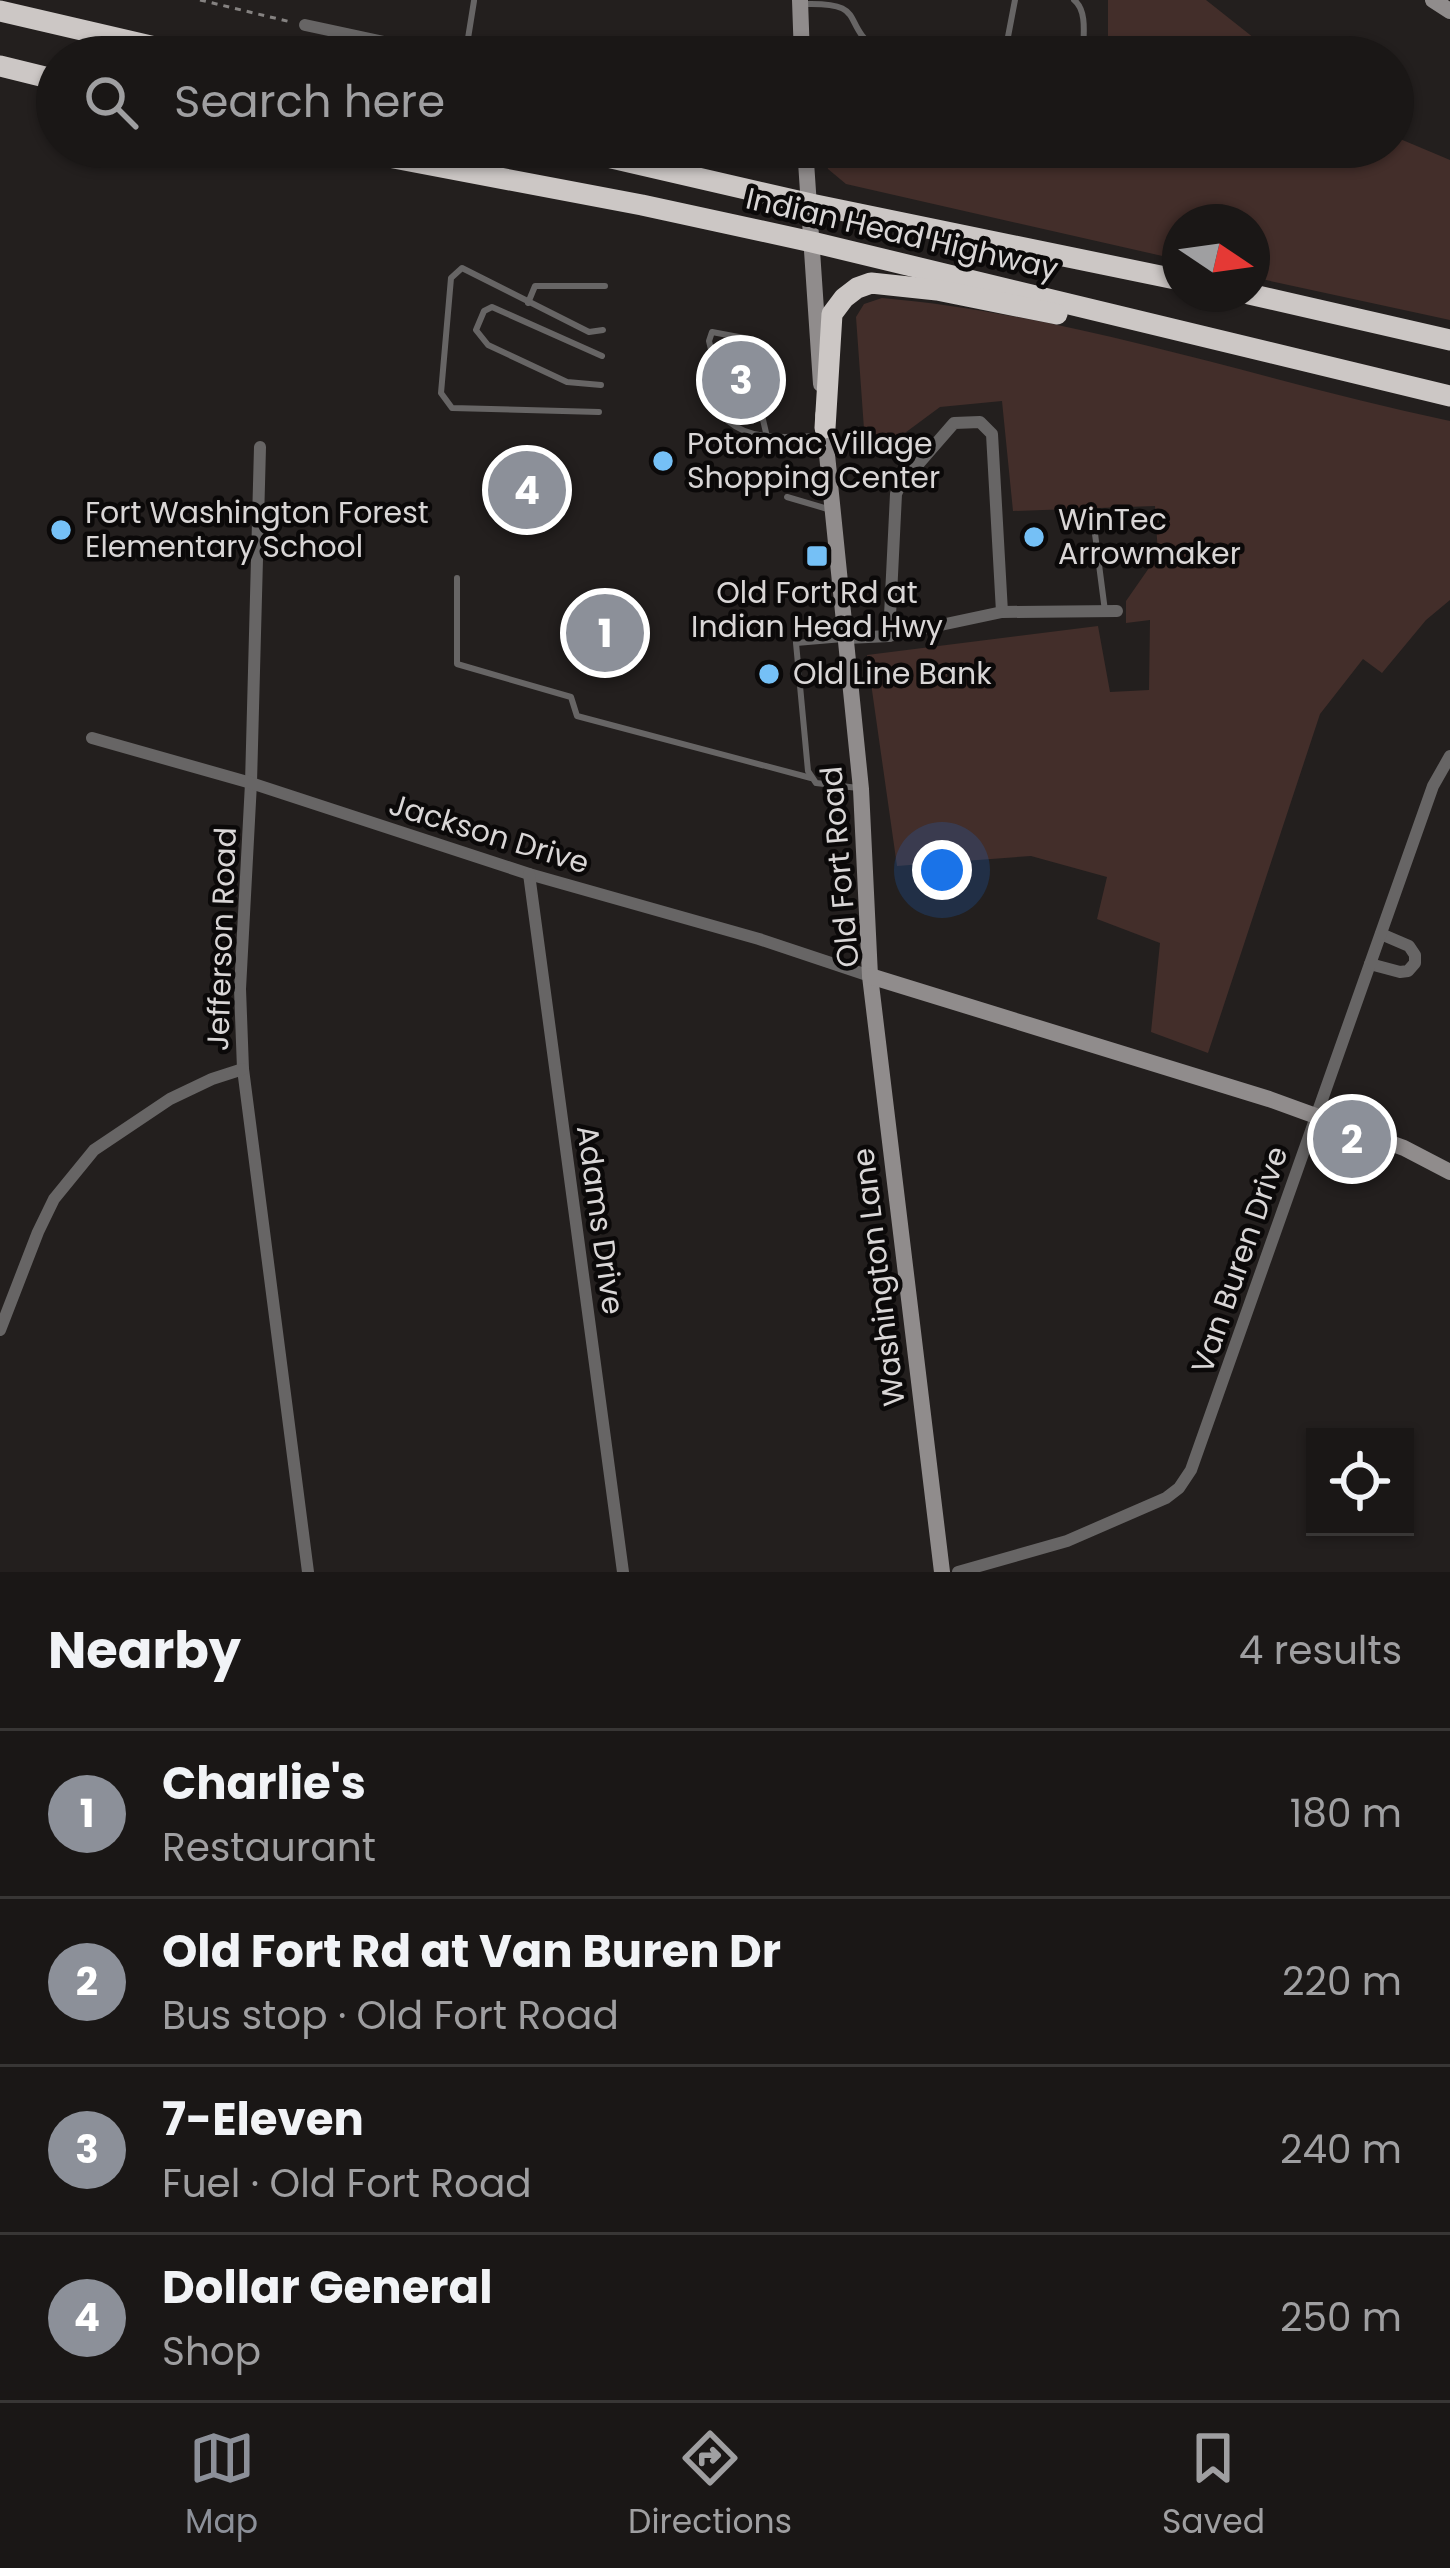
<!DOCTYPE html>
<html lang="en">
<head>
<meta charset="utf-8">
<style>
  :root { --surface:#1a1716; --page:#272423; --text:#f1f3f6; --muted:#9f9fa1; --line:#383635; --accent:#8c9099 }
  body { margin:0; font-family:Poppins,sans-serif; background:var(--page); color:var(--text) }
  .controls { position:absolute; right:36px; bottom:36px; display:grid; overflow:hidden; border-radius:0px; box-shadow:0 3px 9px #0004 }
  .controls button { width:108px; height:108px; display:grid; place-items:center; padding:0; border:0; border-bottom:3px solid var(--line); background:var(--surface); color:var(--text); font:60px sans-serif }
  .compass { position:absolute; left:1162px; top:204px; width:108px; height:108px; border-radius:50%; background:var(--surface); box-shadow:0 3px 9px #0004; rotate:103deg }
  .you { position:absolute; left:942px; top:870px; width:42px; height:42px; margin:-30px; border:9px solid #fff; border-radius:50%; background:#1a73e8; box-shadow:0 0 0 18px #1a73e833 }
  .badge { display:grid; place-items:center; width:78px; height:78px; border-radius:50%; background:var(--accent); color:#fff; font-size:39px; font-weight:700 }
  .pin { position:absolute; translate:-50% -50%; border:6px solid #fff; box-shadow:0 3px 12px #0006 }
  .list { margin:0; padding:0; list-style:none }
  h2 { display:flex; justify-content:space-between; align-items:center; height:156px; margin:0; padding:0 48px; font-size:51px }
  h2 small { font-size:39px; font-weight:400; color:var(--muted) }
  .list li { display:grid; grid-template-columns:78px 1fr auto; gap:36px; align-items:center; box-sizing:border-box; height:168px; padding:0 48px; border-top:3px solid var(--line) }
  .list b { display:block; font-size:45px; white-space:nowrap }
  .list p { margin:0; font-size:39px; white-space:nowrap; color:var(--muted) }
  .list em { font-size:39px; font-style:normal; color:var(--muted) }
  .icon { flex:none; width:66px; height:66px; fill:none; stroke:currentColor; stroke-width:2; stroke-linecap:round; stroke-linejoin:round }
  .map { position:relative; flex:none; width:1450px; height:1572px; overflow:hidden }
  .search { position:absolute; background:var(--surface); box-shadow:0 3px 9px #0004; left:36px; right:36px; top:36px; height:132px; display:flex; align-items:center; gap:30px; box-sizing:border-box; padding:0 42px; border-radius:66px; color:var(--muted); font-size:45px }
  .sheet { height:828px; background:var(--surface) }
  nav { display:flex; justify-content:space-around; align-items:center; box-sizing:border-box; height:168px; border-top:3px solid var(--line); background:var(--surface); font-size:33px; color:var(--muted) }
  nav a { display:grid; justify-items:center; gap:6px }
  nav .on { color:var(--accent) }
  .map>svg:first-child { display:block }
  .green { fill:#432e2a }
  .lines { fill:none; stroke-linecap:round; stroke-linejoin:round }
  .path { stroke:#858281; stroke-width:3; stroke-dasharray:6 6; stroke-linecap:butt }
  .lane { stroke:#676565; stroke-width:6 }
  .street { stroke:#676565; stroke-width:12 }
  .secondary { stroke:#908c8c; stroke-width:16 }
  .highway { stroke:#ccc7c5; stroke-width:21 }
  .poi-dot { fill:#75c0f6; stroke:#0b0909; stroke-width:4.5 }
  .labels { text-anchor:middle; stroke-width:9; stroke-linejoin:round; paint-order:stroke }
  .street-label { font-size:30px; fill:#d9d6d6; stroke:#0b0909 }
  .poi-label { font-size:30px; fill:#d9d6d6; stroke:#0b0909; text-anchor:start }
</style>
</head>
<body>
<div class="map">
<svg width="1450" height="1572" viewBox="0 0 1450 1572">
  <rect width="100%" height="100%" fill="#231f1e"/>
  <!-- green -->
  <g class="green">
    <path d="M 1108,0 L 1206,0 L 1278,57 L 1099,57 L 1108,56 Z"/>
    <path d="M 1393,136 L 1450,160 L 1450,320 L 1252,277 L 1252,222 L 1180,222 L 1180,260 L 846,184 L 828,169 L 824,147 L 1393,147 Z"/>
    <path d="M 882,298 C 1076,315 1261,381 1450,421 L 1450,600 L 1426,620 L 1382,673 L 1363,659 L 1320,714 L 1208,1053 L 1151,1032 L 1160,943 L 1097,919 L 1107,877 L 1031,856 L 897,866 L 867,655 L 1098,626 L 1110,692 L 1149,690 L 1150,620 L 1126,623 L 1126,601 L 1158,555 L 1155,506 L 1013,511 L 1002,401 L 940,407 L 890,444 L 864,429 L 856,317 L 864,304 Z"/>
  </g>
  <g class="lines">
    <!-- path -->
    <path class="path" d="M 200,0 L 291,22"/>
    <!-- lane -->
    <g class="lane">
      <path d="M 1074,0 C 1088,11 1083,37 1083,54"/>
      <path d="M 804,4 C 870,2 839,24 878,50 L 965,57"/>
      <path d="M 465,57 L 474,1"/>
      <path d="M 972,57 L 988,55 L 1007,42 L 1015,0"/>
      <path d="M 528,303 L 535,286 L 605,286"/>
      <path d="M 601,385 L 567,382 L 488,345 L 476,330 L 484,311 L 492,307 L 602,356"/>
      <path d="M 599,412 L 452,408 L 441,393 L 451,278 L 462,268 L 589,332 L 603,330"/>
      <path d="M 767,437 L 744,338 L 712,332 L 709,341 L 728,421 C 754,443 790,436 822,436"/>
      <path d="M 787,497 L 831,510"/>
      <path d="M 1094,526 L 1105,611"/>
      <path d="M 457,578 L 457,664 L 571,697 L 577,716 L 811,778"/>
      <path d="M 843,639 L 796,643 L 808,771 L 816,783 L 858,788"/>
    </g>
    <!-- street -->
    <g class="street">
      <path d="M 305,25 L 454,57"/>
      <path d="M 260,447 L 251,783 L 240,989 L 243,1069 L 308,1572"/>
      <path d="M 889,636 L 896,494 L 900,485 L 954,423 L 980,422 L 992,434 L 1002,612"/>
      <path d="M 847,638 L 889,636 L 1002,612 L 1117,611"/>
      <path d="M 92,738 L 251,783 L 529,874 L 759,939 L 870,976"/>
      <path d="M 529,874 L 623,1572"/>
      <path d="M 1370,964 L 1400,972 L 1408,971 L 1415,963 L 1415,955 L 1409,946 L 1381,934"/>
      <path d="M 0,1330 L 38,1232 L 54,1199 L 94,1150 L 170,1099 L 212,1079 L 243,1069"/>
      <path d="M 958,1572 L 1067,1541 L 1166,1498 L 1179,1488 L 1191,1470 L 1433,786 L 1450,756"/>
    </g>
    <!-- secondary -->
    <g class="secondary">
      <path d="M 800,0 L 802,57"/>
      <path d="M 1433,0 L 1450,11"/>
      <path d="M 805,147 L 821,384"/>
      <path d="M 823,415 L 861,789 L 870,976 L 942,1572"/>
      <path d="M 870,976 L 1269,1099 L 1404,1148 L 1450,1172"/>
    </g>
    <!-- highway -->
    <g class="highway">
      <path d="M 0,11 L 198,57"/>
      <path d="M 0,66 L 57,80"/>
      <path d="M 336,147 L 642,205 L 812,242 L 1450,396"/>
      <path d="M 564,147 L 811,204 L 1180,280"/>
      <path d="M 1249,294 L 1450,340"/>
      <path d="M 825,428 L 832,314 L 844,298 L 857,288 L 871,283 L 937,290 L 1057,314"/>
    </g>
  </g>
  <!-- markers -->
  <g class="poi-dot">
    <circle cx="663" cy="461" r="12"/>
    <circle cx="61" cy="530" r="12"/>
    <circle cx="1034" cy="537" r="12"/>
    <rect x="805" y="544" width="24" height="24" rx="6"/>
    <circle cx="769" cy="674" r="12"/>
  </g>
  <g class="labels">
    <!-- street labels -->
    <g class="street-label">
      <text transform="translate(902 234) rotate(13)" y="10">Indian Head Highway</text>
      <text transform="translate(489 834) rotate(17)" y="10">Jackson Drive</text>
      <text transform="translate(840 867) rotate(-95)" y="10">Old Fort Road</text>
      <text transform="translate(222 939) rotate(-88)" y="10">Jefferson Road</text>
      <text transform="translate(600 1220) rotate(82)" y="10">Adams Drive</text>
      <text transform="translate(1240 1260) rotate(-71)" y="10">Van Buren Drive</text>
      <text transform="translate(879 1277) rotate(-97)" y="10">Washington Lane</text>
    </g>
    <!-- poi labels -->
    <g class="poi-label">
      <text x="687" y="454">Potomac Village<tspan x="687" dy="34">Shopping Center</tspan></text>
      <text x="85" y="523">Fort Washington Forest<tspan x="85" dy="34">Elementary School</tspan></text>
      <text x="1058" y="530">WinTec<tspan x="1058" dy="34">Arrowmaker</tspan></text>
      <text x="817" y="603" text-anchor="middle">Old Fort Rd at<tspan x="817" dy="34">Indian Head Hwy</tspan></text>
      <text x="793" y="684">Old Line Bank</text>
    </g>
  </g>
</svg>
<div class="controls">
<button><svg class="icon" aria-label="locate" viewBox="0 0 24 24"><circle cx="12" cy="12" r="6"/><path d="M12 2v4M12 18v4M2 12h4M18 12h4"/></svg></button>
</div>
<svg class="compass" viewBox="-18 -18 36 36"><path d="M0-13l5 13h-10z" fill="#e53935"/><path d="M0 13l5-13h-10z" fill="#9f9fa1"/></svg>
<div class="you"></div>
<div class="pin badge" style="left:605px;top:633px">1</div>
<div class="pin badge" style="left:1352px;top:1139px">2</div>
<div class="pin badge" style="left:741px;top:380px">3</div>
<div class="pin badge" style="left:527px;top:490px">4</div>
<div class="search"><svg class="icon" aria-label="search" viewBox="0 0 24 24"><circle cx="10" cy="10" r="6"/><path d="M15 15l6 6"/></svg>Search here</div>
</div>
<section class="sheet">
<h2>Nearby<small>4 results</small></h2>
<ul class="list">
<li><span class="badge">1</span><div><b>Charlie's</b><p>Restaurant</p></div><em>180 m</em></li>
<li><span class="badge">2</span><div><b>Old Fort Rd at Van Buren Dr</b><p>Bus stop · Old Fort Road</p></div><em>220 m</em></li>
<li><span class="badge">3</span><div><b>7-Eleven</b><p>Fuel · Old Fort Road</p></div><em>240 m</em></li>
<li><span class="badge">4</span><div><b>Dollar General</b><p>Shop</p></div><em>250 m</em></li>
</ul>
</section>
<nav>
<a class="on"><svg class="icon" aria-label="map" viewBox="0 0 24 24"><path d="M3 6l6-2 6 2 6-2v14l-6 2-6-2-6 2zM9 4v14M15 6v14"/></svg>Map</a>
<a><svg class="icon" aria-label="directions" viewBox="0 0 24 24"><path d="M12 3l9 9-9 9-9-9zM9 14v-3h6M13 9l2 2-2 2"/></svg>Directions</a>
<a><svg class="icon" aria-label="saved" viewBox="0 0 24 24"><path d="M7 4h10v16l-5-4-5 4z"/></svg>Saved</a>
</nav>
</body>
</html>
